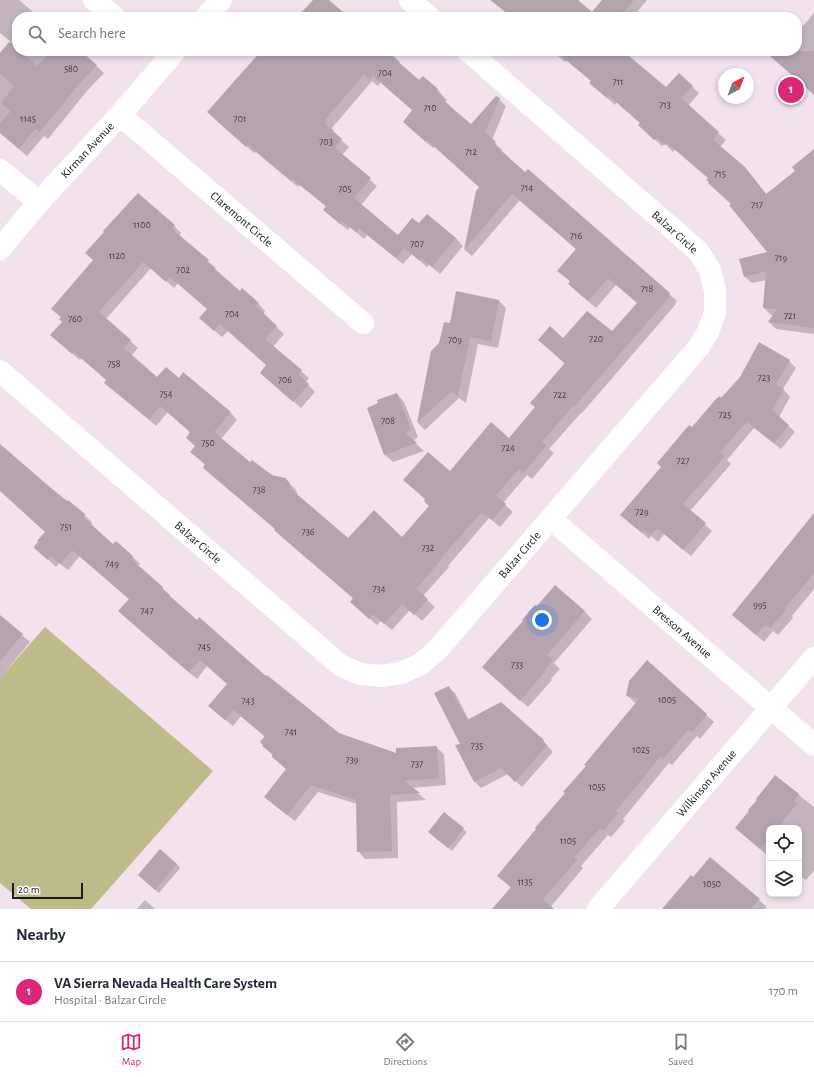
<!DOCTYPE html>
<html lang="en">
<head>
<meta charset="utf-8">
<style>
  :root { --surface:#fff; --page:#f6f6f7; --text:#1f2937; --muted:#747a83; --line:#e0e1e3; --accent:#db2777 }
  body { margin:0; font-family:"Alegreya Sans",sans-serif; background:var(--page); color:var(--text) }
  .controls { position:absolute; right:12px; bottom:12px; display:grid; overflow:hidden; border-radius:8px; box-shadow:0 2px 6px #0003 }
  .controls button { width:36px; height:36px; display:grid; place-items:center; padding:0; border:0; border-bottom:1px solid var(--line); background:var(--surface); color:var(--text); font:20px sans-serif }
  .compass { position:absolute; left:718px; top:68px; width:36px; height:36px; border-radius:50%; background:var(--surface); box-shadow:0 2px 6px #0003; rotate:41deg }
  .scale { position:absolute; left:12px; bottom:10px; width:71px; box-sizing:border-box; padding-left:4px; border:2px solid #1d181c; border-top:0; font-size:11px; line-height:14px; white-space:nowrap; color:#1d181c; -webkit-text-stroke:3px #fff; paint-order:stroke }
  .you { position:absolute; left:542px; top:620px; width:14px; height:14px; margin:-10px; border:3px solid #fff; border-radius:50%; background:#1a73e8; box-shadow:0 0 0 6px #1a73e833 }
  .badge { display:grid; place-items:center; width:26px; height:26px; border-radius:50%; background:var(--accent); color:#fff; font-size:13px; font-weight:700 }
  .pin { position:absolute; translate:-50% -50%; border:2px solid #fff; box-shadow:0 1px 4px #0006 }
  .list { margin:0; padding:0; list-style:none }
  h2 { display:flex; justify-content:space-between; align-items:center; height:52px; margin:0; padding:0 16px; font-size:17px }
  h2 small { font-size:13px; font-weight:400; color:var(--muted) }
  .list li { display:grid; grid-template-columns:26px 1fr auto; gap:12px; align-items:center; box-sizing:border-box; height:60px; padding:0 16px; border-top:1px solid var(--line) }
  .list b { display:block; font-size:15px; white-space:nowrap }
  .list p { margin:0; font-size:13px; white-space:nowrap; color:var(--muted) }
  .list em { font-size:13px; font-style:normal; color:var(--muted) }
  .icon { flex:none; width:22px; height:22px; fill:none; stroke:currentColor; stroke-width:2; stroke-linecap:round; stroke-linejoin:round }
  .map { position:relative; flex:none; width:814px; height:909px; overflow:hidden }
  .search { position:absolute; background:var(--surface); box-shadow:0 2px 6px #0003; left:12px; right:12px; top:12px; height:44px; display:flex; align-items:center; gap:10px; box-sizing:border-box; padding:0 14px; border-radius:16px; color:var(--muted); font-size:15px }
  .sheet { height:112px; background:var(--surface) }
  nav { display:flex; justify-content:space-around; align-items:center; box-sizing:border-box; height:56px; border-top:1px solid var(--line); background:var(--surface); font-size:11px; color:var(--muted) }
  nav a { display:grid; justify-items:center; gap:2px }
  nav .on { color:var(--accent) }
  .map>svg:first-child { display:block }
  .green { fill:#bdbb8a }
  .shadow { fill:#0003 }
  .building { fill:#b4a4b0 }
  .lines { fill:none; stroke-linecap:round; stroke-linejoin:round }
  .minor { stroke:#fff; stroke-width:22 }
  .labels { text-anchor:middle; stroke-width:3; stroke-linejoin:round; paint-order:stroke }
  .number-label { font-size:10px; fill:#433b41 }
  .street-label { font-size:12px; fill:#1d181c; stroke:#fff }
</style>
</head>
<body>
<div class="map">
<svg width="814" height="909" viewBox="0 0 814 909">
  <rect width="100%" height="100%" fill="#f2e2ee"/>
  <!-- green -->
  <path class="green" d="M 45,627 L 213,771 L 91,909 L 31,909 L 0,883 L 0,678 Z"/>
  <!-- shadow -->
  <g class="shadow">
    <path d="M 0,0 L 19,0 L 39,17 L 17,17 L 17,51 L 80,51 L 104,73 L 87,91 L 48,139 L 44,136 L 27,156 L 0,133 L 0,54 L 11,42 L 0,33 Z"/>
    <path d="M 314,0 L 328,0 L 348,17 L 299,17 Z"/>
    <path d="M 494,0 L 577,0 L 592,13 L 604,0 L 647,0 L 633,17 L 514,17 Z"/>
    <path d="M 814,13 L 814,95 L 775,59 L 781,51 L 797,51 L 797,33 Z"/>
    <path d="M 270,51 L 388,51 L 400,62 L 399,63 L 419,81 L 437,89 L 444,97 L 447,100 L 446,102 L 452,108 L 451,109 L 471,126 L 499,99 L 506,106 L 492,140 L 502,150 L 501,151 L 525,173 L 528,170 L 677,301 L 675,303 L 676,304 L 582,413 L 581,413 L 549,449 L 554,453 L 532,479 L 527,475 L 503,503 L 513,512 L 500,527 L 489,518 L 448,566 L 449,567 L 423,596 L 435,607 L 422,621 L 410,610 L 392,630 L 381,621 L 377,625 L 359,609 L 354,599 L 283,538 L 275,530 L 276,529 L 199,459 L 191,433 L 168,412 L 156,426 L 113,390 L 107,380 L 82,358 L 80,360 L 59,342 L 63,322 L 62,318 L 52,309 L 174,226 L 181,233 L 179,236 L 208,261 L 216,268 L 214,270 L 240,292 L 258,303 L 265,311 L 263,314 L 284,334 L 273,347 L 309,378 L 306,382 L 315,392 L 301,408 L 261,373 L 267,365 L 228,331 L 222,337 L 208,325 L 208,309 L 178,283 L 174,288 L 151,268 L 106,319 L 138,348 L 131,356 L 157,379 L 179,379 L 230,412 L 237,420 L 221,439 L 250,464 L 271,476 L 289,483 L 296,490 L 298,496 L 348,539 L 402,538 L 430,506 L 451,472 L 509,439 L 536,408 L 531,403 L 565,364 L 539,340 L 563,339 L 612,333 L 638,303 L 616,285 L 596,308 L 576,291 L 569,284 L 571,282 L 559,271 L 576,249 L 520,200 L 472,256 L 465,250 L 477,192 L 480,188 L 435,147 L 433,148 L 411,129 L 413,110 L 381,82 L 378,86 L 372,81 L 332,128 L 334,130 L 332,132 L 349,147 L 342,155 L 377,186 L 361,205 L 398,236 L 419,225 L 456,238 L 463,246 L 440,274 L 429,265 L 427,267 L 412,254 L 403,264 L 367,235 L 364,239 L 350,227 L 348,230 L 332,217 L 327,207 L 300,185 L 298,187 L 256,152 L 254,153 L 216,120 Z"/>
    <path d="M 552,51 L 621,51 L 666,88 L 679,74 L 699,93 L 688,106 L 726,140 L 720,147 L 752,176 L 767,195 L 796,171 L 814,150 L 814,334 L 776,329 L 769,322 L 774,315 L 771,315 L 764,308 L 767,280 L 752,283 L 744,276 L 769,253 L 732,204 L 710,183 L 708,178 L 675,149 L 673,152 L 665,144 L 662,146 L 647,132 L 641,123 L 617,102 L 615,105 L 590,83 L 592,81 L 567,59 L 565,62 Z"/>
    <path d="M 498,300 L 506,308 L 498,348 L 478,344 L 466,403 L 459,398 L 425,430 L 418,423 L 432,352 L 440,344 Z"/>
    <path d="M 789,361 L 796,368 L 783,389 L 790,397 L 779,417 L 795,432 L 781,449 L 754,428 L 727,460 L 731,464 L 690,511 L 712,531 L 691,556 L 664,534 L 658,542 L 651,536 L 649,539 L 628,521 L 662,467 L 692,429 L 721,399 Z"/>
    <path d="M 397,394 L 404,402 L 418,437 L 413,441 L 424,451 L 393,462 L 385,455 L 368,408 Z"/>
    <path d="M 0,445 L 50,489 L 84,515 L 92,522 L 91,526 L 113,545 L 116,542 L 133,557 L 140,564 L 138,566 L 170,595 L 169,597 L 266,678 L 339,734 L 397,754 L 436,747 L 444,754 L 446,785 L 412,788 L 426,800 L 397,802 L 398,858 L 365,859 L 358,851 L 357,804 L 318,792 L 295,821 L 273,804 L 287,770 L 264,746 L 265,737 L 241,716 L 233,726 L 217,713 L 228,684 L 207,666 L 197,679 L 166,653 L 130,600 L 80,556 L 68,570 L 59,563 L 56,567 L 34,546 L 46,532 L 4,487 L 0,492 Z"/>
    <path d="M 814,514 L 814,589 L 792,616 L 793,618 L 778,635 L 773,631 L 764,642 L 733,615 Z"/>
    <path d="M 584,611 L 592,619 L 554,663 L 560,669 L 551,679 L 552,680 L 528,707 L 483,667 L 524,621 Z"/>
    <path d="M 0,616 L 30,642 L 0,678 Z"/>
    <path d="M 647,662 L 714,722 L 700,739 L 697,736 L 672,765 L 669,763 L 623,819 L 625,821 L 611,837 L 608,835 L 581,866 L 583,868 L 549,909 L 493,909 L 511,888 L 499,876 L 637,703 L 635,703 L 627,695 Z"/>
    <path d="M 448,687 L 455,693 L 469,720 L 501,704 L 543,741 L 553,752 L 522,787 L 508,774 L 481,788 L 475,782 L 457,746 L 462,745 Z"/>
    <path d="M 775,776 L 814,807 L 814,871 L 806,880 L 799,875 L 799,828 L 769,828 L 768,856 L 736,828 Z"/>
    <path d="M 463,829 L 467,832 L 452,851 L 433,836 Z"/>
    <path d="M 177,864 L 180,868 L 159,893 L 142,878 Z"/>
    <path d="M 145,900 L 155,909 L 137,909 Z"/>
    <path d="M 759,900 L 767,907 L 765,909 L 663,909 Z"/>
  </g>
  <!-- building -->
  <g class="building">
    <path d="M 313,0 L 329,0 L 344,13 L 340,17 L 297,17 Z"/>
    <path d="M 490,0 L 578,0 L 592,12 L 602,0 L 634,0 L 620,17 L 512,17 Z"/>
    <path d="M 9,42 L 17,48 L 17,51 L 20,51 L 37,66 L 51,51 L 81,51 L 97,65 L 80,83 L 40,132 L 35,129 L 19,149 L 0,133 L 0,124 L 11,111 L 1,103 L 14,86 L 0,74 L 0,53 Z"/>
    <path d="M 261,51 L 386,51 L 419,80 L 423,76 L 438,89 L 437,90 L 440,93 L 439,94 L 445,100 L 444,101 L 471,124 L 496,96 L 500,98 L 485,132 L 496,142 L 494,144 L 525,172 L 528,169 L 670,293 L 669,295 L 670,296 L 574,407 L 573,406 L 542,442 L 547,445 L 524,473 L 519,469 L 496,495 L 506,504 L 492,520 L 482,512 L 441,558 L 442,559 L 416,589 L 428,599 L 414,615 L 402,604 L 384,624 L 373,614 L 369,619 L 350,602 L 353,598 L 274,530 L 275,529 L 203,468 L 205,464 L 190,452 L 195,446 L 186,438 L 190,432 L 160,406 L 149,419 L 104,383 L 106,380 L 74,352 L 72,354 L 50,335 L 62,322 L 59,319 L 61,317 L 51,309 L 93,260 L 85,253 L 104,232 L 103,231 L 138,193 L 175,225 L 172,229 L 209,260 L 207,262 L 240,291 L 242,288 L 259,303 L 256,306 L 277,326 L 265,339 L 302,370 L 299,375 L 309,384 L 293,402 L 260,373 L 266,365 L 220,324 L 214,331 L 199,318 L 207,309 L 170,277 L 166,282 L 143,262 L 99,312 L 131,340 L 124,348 L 157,377 L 166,367 L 179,378 L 183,372 L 231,412 L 214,432 L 250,462 L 252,460 L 272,475 L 285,478 L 289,482 L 291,489 L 348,538 L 374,510 L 402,537 L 429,506 L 424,501 L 425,499 L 403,480 L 428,452 L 450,471 L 491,422 L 509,438 L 535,407 L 530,403 L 565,363 L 538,340 L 550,326 L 563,338 L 587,311 L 612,331 L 637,303 L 608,278 L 588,301 L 568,284 L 570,281 L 557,271 L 576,249 L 512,194 L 464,250 L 476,191 L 479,187 L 427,140 L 426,142 L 403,122 L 412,110 L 373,76 L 370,80 L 364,74 L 325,120 L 327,122 L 325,124 L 342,139 L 335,148 L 371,178 L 354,198 L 398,235 L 412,218 L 419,223 L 427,214 L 456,238 L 432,267 L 421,258 L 420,261 L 404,248 L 396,258 L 359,228 L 356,232 L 342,221 L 340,224 L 323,210 L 326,206 L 292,179 L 291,181 L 248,145 L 246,147 L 207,112 Z"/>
    <path d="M 555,51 L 623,51 L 666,87 L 679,73 L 693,86 L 681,98 L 719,132 L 713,140 L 745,167 L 766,194 L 795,171 L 792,167 L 814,149 L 814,328 L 768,322 L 777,309 L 763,308 L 766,271 L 744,277 L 739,259 L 767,252 L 729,205 L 731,204 L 708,183 L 709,182 L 706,180 L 708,178 L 667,143 L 665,145 L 657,138 L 654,140 L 638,125 L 640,123 L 609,96 L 607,98 L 589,83 L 591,81 Z"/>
    <path d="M 764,51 L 814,51 L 814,94 Z"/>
    <path d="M 456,291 L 499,300 L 491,341 L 470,337 L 458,396 L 451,392 L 417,423 L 431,351 L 439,343 L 444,322 L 450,323 Z"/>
    <path d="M 759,342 L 790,360 L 776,384 L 784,389 L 772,410 L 789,425 L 774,443 L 747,422 L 720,452 L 725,456 L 683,504 L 706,523 L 683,550 L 657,528 L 650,536 L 644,530 L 642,533 L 620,515 L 661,467 L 657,463 L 689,425 L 692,427 L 716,399 L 720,396 L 721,398 L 740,377 Z"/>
    <path d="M 397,393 L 411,429 L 406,433 L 417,443 L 384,455 L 367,408 L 378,403 L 377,400 Z"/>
    <path d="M 0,444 L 51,488 L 67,501 L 68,500 L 85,514 L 84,518 L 113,544 L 116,541 L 133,556 L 131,559 L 163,587 L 162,589 L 197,620 L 199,617 L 266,676 L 267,675 L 339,733 L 396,753 L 396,748 L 437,746 L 439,778 L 404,781 L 420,793 L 390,795 L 392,851 L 357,852 L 356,800 L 311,785 L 287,815 L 264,797 L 286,769 L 272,757 L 272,754 L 262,746 L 263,745 L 260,742 L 265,736 L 233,710 L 225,720 L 208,706 L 227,684 L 200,660 L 189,672 L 158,646 L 118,611 L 129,599 L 72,550 L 60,564 L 51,556 L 48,560 L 34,548 L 39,542 L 37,541 L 45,532 L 0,491 Z"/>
    <path d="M 814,513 L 814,573 L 785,608 L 786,610 L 770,628 L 765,624 L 756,635 L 732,615 Z"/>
    <path d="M 555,585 L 585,611 L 547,655 L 553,660 L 544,671 L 545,672 L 520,701 L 482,667 L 523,621 L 522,620 L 535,605 L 537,606 Z"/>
    <path d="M 0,615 L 23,634 L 0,661 Z"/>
    <path d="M 647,660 L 707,714 L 692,732 L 689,729 L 664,758 L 661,756 L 616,811 L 618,813 L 603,831 L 600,828 L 574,858 L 577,860 L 543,899 L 554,909 L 492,909 L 511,887 L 497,876 L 536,829 L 535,828 L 565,793 L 563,792 L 586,766 L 584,765 L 639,699 L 626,696 L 629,681 Z"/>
    <path d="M 449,686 L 467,720 L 501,702 L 544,740 L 543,741 L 547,745 L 515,782 L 501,768 L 474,782 L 455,745 L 460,744 L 434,693 Z"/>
    <path d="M 775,775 L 799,794 L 794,801 L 797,804 L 777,828 L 769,828 L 769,838 L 760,849 L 735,828 L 749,811 L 748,810 L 757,800 L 756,799 Z"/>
    <path d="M 444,812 L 464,828 L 448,848 L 428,832 Z"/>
    <path d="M 160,849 L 177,864 L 155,890 L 138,875 Z"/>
    <path d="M 710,857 L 760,899 L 751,909 L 662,909 L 691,875 L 693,877 Z"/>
  </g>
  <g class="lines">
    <!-- minor -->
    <g class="minor">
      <path d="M 94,0 L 114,17"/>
      <path d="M 410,0 L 429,17"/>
      <path d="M 206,17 L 221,0"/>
      <path id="s1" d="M 120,115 L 363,323"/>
      <path d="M 0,170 L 39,202"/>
      <path id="s2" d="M 0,249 L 39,202 L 120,115 L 175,51"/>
      <path id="s3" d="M 0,371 L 340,665 L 360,674 L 380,676 L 401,673 L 421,664 L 438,649 L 698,348 L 708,332 L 715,312 L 715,291 L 710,270 L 698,251 L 468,51"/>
      <path id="s4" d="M 551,519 L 814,745"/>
      <path id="s5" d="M 598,909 L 814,658"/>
    </g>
  </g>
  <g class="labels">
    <!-- number labels -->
    <g class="number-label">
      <text x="71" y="72">580</text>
      <text x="385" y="76">704</text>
      <text x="618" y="85">711</text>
      <text x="665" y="108">713</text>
      <text x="430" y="111">710</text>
      <text x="28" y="122">1145</text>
      <text x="240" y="122">701</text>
      <text x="326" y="145">703</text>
      <text x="471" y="155">712</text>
      <text x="720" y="177">715</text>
      <text x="527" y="191">714</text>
      <text x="345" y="192">705</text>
      <text x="757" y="208">717</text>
      <text x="142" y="228">1100</text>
      <text x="576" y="239">716</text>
      <text x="417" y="247">707</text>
      <text x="117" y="259">1120</text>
      <text x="781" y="261">719</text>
      <text x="183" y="273">702</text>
      <text x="647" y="292">718</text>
      <text x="232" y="317">704</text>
      <text x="790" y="319">721</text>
      <text x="75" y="322">760</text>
      <text x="596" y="342">720</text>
      <text x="455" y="343">709</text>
      <text x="114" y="367">758</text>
      <text x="764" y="381">723</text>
      <text x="285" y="383">706</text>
      <text x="166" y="397">754</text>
      <text x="560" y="398">722</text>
      <text x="725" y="418">725</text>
      <text x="388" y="424">708</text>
      <text x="208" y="446">750</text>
      <text x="508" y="451">724</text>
      <text x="683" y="464">727</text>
      <text x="259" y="493">738</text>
      <text x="642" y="515">729</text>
      <text x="66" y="530">751</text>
      <text x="308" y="535">736</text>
      <text x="428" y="551">732</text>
      <text x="112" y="567">749</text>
      <text x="379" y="592">734</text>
      <text x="760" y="608">995</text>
      <text x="147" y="614">747</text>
      <text x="204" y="650">745</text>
      <text x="517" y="668">733</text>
      <text x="667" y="703">1005</text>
      <text x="248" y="704">743</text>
      <text x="291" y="735">741</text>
      <text x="477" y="749">735</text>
      <text x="641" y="753">1025</text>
      <text x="352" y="763">739</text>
      <text x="417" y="767">737</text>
      <text x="597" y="790">1055</text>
      <text x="568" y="844">1105</text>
      <text x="525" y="885">1135</text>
      <text x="712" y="887">1050</text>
    </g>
    <!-- street labels -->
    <g class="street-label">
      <text dy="4" stroke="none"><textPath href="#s2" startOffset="132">Kirman Avenue</textPath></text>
      <text dy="4" stroke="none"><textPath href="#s1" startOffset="160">Claremont Circle</textPath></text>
      <text transform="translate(675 232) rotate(42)" y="4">Balzar Circle</text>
      <text dy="4" stroke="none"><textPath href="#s3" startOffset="262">Balzar Circle</textPath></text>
      <text dy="4" stroke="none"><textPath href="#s3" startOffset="682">Balzar Circle</textPath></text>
      <text dy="4" stroke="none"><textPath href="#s4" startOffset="173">Bresson Avenue</textPath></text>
      <text dy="4" stroke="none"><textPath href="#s5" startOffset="166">Wilkinson Avenue</textPath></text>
    </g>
  </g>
</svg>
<div class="controls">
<button><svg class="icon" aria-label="locate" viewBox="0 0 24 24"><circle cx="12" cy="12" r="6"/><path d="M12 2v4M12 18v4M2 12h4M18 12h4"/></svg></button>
<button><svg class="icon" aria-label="layers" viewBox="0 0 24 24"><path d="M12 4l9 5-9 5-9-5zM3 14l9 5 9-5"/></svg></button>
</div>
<svg class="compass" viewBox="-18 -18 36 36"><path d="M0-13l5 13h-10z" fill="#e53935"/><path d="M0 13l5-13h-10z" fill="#747a83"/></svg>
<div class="scale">20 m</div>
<div class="you"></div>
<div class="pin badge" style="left:791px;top:90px">1</div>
<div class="search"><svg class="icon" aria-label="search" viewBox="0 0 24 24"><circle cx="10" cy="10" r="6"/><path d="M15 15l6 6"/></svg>Search here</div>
</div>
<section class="sheet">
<h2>Nearby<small></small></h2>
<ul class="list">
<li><span class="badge">1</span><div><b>VA Sierra Nevada Health Care System</b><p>Hospital · Balzar Circle</p></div><em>170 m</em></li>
</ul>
</section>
<nav>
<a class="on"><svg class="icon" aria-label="map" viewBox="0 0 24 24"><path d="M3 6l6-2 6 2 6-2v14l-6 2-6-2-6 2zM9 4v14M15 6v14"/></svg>Map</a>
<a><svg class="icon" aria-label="directions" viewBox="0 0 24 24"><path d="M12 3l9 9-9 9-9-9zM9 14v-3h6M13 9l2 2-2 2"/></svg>Directions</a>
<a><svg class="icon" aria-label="saved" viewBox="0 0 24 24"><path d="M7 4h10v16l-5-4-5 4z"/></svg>Saved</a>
</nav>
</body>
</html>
